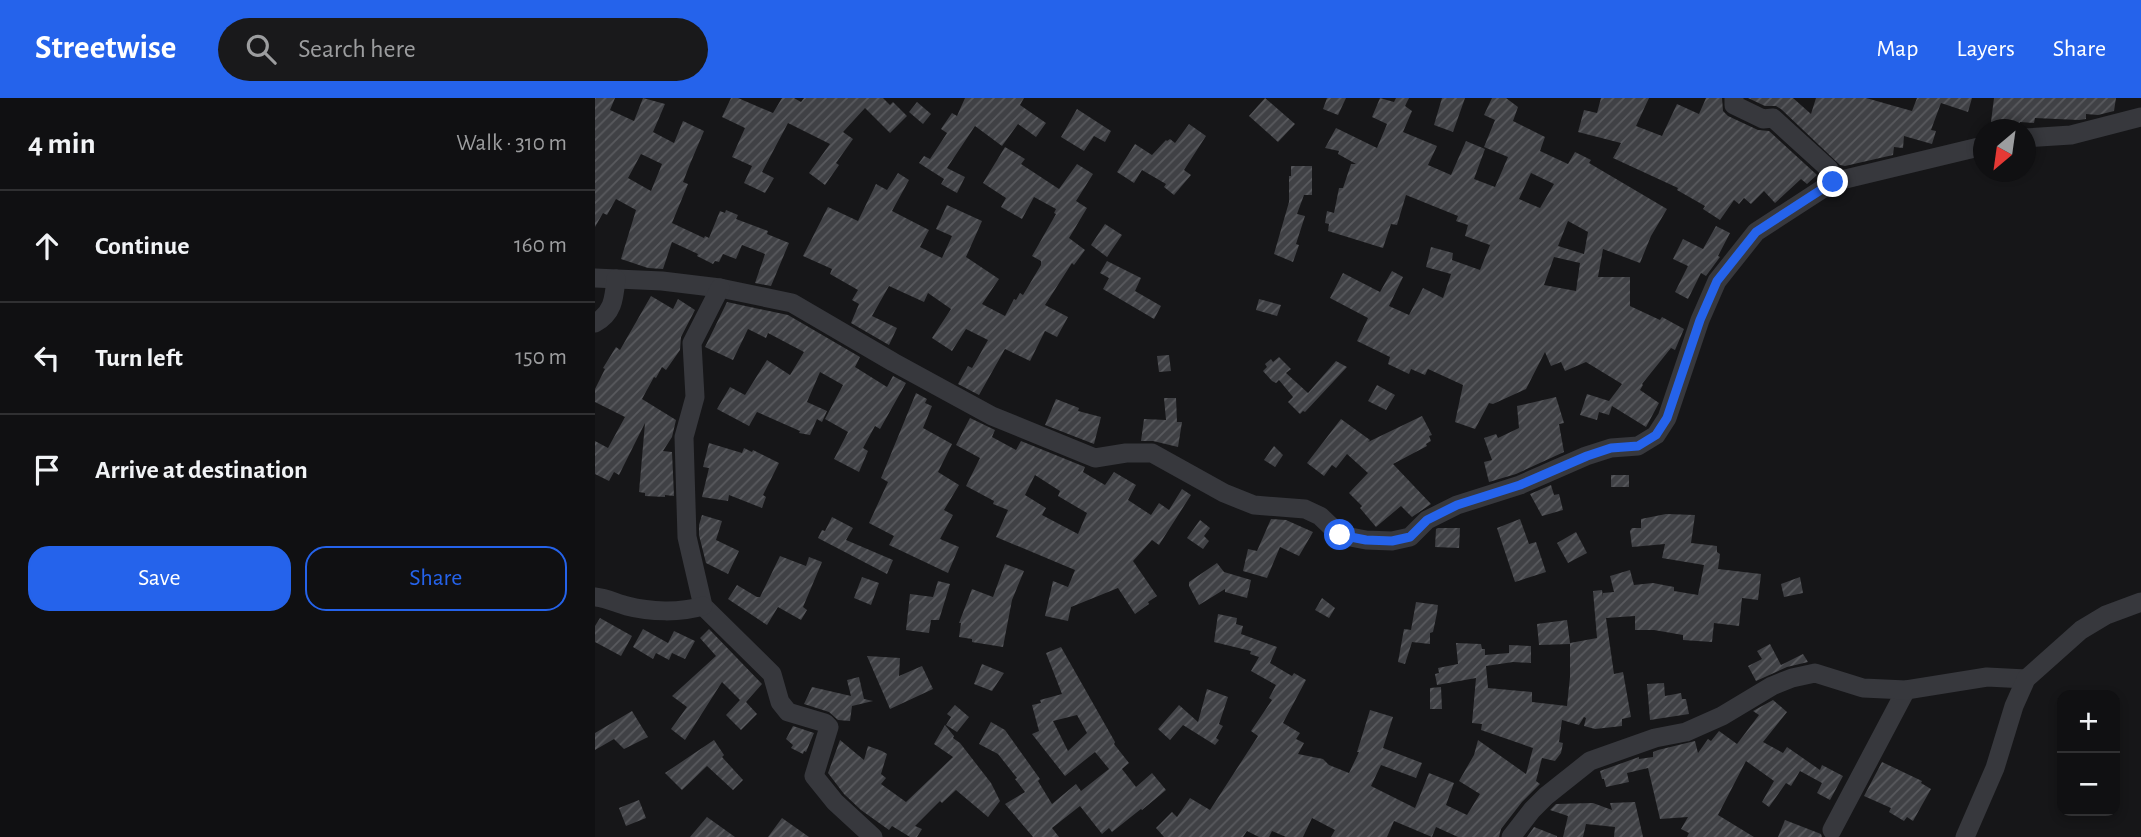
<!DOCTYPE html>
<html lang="en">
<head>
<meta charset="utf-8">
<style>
  :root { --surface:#101012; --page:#19191b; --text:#f1f3f6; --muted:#9c9d9f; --line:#303032; --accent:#2563eb }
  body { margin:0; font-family:"Alegreya Sans",sans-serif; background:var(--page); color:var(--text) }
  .controls { position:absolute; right:21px; bottom:21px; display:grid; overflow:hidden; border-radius:14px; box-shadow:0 4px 10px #0003 }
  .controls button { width:63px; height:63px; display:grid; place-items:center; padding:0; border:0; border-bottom:2px solid var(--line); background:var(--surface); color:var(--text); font:35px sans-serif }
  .compass { position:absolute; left:1378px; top:21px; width:63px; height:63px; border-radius:50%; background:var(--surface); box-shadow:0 4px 10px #0003; rotate:209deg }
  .stop { position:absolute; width:21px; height:21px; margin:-16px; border:5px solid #2563eb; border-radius:50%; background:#fff }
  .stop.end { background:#2563eb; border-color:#fff; box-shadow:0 2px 7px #0008 }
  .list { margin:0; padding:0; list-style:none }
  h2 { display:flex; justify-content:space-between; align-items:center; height:91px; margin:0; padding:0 28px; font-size:30px }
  h2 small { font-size:23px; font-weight:400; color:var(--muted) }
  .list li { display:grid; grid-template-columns:46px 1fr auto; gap:21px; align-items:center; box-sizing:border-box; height:112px; padding:0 28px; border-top:2px solid var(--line) }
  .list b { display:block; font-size:26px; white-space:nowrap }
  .list em { font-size:23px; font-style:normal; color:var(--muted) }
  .actions { display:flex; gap:14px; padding:21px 28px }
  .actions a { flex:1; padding:16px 0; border:2px solid var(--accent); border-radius:21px; text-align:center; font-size:24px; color:var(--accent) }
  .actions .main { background:var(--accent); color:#fff }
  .icon { flex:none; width:38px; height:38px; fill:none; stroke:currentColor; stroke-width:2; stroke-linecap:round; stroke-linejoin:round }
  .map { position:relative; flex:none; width:1546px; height:739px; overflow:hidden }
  header { display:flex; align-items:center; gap:42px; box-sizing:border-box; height:98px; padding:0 35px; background:var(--accent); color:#fff }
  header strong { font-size:33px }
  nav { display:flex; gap:38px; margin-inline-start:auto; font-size:24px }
  .search { width:490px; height:63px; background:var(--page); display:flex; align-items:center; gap:18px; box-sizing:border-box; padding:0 24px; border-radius:38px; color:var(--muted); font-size:26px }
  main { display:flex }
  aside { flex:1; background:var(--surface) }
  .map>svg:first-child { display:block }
  .building { fill:url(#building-hatch); fill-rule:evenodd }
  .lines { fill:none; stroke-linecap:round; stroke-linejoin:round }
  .minor { stroke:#37383d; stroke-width:19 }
  .route { stroke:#2563eb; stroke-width:9 }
</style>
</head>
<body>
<header>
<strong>Streetwise</strong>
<div class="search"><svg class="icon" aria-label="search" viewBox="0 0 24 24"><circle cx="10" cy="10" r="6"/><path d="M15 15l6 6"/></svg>Search here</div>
<nav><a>Map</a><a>Layers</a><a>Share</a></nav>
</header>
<main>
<aside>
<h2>4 min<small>Walk · 310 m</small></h2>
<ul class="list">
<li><svg class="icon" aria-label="ahead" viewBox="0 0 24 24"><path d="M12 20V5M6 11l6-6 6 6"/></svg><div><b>Continue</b></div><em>160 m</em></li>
<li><svg class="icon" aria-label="left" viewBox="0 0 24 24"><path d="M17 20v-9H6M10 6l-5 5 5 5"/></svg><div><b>Turn left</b></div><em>150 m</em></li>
<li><svg class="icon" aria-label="arrive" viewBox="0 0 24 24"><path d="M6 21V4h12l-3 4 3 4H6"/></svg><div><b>Arrive at destination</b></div></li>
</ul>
<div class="actions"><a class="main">Save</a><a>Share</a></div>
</aside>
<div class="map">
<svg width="1546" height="739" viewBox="0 0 1546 739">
  <defs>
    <pattern id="building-hatch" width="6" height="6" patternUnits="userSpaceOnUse" patternTransform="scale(1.75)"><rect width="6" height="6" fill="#404145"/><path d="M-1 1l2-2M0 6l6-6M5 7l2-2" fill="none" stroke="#595a5e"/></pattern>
  </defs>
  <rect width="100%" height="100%" fill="#161618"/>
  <!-- building -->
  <g class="building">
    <path d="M 0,0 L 20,0 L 15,12 L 39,23 L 48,0 L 70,6 L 58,34 L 79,45 L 88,23 L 109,33 L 95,66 L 88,84 L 93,86 L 77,125 L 109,140 L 110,138 L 114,140 L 125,113 L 130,115 L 131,112 L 143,117 L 141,121 L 173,133 L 172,136 L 194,145 L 176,188 L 160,185 L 170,156 L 147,147 L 141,161 L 128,156 L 124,164 L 120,163 L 118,166 L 102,158 L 103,156 L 77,144 L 68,171 L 53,170 L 26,161 L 41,112 L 21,101 L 12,117 L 8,115 L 0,129 ZM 46,56 L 67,66 L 56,93 L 33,80 Z"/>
    <path d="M 136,0 L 143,0 L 178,15 L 187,0 L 199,0 L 206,4 L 209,0 L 288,0 L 295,7 L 298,4 L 312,18 L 295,35 L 270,10 L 248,34 L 258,41 L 241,65 L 244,67 L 230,87 L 214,75 L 235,46 L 193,25 L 167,74 L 179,80 L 170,95 L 149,85 L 157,68 L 137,59 L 150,30 L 127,19 Z"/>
    <path d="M 370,0 L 429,0 L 425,7 L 451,25 L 441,39 L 423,26 L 407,48 L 380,28 L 352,70 L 370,79 L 362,95 L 346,86 L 349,81 L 324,65 L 329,58 L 335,61 L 352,35 L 346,31 L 357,15 L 362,18 Z"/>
    <path d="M 670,0 L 700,26 L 683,44 L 654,18 Z"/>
    <path d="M 732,0 L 751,0 L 743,17 L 728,11 Z"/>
    <path d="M 785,0 L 799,4 L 801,0 L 814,0 L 810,8 L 817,13 L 808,34 L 842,48 L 833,67 L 856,77 L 871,43 L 890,51 L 879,81 L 900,89 L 913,59 L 889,49 L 900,22 L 889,17 L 897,0 L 911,0 L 923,9 L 918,23 L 950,39 L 945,53 L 973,66 L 980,54 L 996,62 L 994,65 L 1072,111 L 1056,138 L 1045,165 L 1008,151 L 1003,179 L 1035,179 L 1035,208 L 1065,222 L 1067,219 L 1089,231 L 1080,252 L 1076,250 L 1047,286 L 1048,287 L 1045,292 L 1064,305 L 1051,329 L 1017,308 L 1014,317 L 1004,314 L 1002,322 L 985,317 L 992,296 L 1014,303 L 1027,286 L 991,264 L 970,273 L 966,264 L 956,268 L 950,254 L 931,291 L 898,306 L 894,305 L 880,331 L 860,324 L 868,287 L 833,271 L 830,277 L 816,271 L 814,276 L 793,266 L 795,259 L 762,243 L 773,220 L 735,200 L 748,175 L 785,194 L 797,173 L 808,179 L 794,208 L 814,217 L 828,190 L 848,200 L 856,176 L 831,169 L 836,149 L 858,155 L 857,162 L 885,172 L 895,147 L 870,138 L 873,127 L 861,123 L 863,118 L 811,97 L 802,127 L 796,126 L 788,150 L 733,133 L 734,126 L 730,125 L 732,113 L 739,115 L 744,90 L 748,90 L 756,66 L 761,66 L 743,56 L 744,53 L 730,50 L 741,30 L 782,50 L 792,26 L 777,19 ZM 936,75 L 959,86 L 945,110 L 924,101 ZM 973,123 L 993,134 L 989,156 L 963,148 ZM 959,159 L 985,165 L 981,193 L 949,187 Z"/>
    <path d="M 847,0 L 870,0 L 858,34 L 839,27 Z"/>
    <path d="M 1006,0 L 1054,0 L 1041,28 L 1067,38 L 1082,6 L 1104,16 L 1111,0 L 1127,0 L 1128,13 L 1133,18 L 1163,32 L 1174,33 L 1222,77 L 1212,86 L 1206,81 L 1180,105 L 1169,93 L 1156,106 L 1149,100 L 1144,106 L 1139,102 L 1125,122 L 1108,111 L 1110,108 L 1082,92 L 1083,90 L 1018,60 L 1026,45 L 983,34 L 989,12 L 1002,15 Z"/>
    <path d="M 1153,0 L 1198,0 L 1216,16 L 1221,0 L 1271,0 L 1317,13 L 1322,0 L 1377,0 L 1373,14 L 1346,5 L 1336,32 L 1341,33 L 1337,46 L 1309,38 L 1308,50 L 1299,49 L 1298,57 L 1250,68 L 1245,67 L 1186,11 L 1181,8 L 1170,8 Z"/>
    <path d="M 1399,0 L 1521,0 L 1519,13 L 1503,17 L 1491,16 L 1491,21 L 1484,22 L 1440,20 L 1439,25 L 1425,24 L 1424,29 L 1420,28 L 1419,32 L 1395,32 Z"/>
    <path d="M 322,4 L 336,16 L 328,26 L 314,14 Z"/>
    <path d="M 482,11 L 516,33 L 510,44 L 499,38 L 489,53 L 466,39 Z"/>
    <path d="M 594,26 L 611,38 L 589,72 L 596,77 L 579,97 L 569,89 L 571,86 L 547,72 L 539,85 L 522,74 L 540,46 L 557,57 L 571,42 L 572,43 L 575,41 L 580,45 Z"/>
    <path d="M 410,49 L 430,61 L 426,66 L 464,91 L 482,66 L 498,76 L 481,103 L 492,110 L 474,140 L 490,152 L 479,167 L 477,165 L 450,207 L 473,219 L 462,239 L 450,233 L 435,263 L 410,251 L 384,297 L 363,286 L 373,268 L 377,270 L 393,242 L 371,231 L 357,253 L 337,240 L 356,211 L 333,195 L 329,204 L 294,188 L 277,218 L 302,230 L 294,247 L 256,225 L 264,206 L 257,202 L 263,192 L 235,176 L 237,171 L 208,158 L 233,109 L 263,123 L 281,86 L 292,92 L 303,75 L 314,82 L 297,113 L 334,132 L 325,149 L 347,160 L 357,138 L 341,131 L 352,107 L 387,123 L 371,159 L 404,181 L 387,206 L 410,218 L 419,201 L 421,202 L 425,195 L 428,197 L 446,167 L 446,163 L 437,158 L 461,116 L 459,115 L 461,111 L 439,99 L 427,121 L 406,109 L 411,100 L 388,85 Z"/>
    <path d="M 696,68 L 717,68 L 717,97 L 709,97 L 702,116 L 710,118 L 701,146 L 704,147 L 698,164 L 679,156 L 694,104 L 694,78 L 696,78 Z"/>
    <path d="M 510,126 L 527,137 L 512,159 L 496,147 Z"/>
    <path d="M 1121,128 L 1135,135 L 1123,158 L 1125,159 L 1111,178 L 1106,175 L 1093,201 L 1080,194 L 1093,168 L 1078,161 L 1088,141 L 1108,151 Z"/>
    <path d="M 512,163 L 546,180 L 540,193 L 566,208 L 559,221 L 508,191 L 514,180 L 505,175 Z"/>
    <path d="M 56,198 L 78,211 L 83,201 L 100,212 L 86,239 L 85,252 L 71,272 L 67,269 L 61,280 L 59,279 L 47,301 L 81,322 L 77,339 L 68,353 L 77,354 L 79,398 L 70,397 L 70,399 L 50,398 L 50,395 L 44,394 L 50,325 L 24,377 L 19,374 L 14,383 L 0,376 L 0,343 L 13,350 L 30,319 L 0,304 L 0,291 L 10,271 L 8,270 L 21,249 L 25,252 Z"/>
    <path d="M 664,201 L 686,207 L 682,218 L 661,212 Z"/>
    <path d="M 132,204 L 193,217 L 265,259 L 260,269 L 292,289 L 298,278 L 311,285 L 285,331 L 280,328 L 268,350 L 273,353 L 264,374 L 239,361 L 253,334 L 230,321 L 248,287 L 225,274 L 212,304 L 232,313 L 227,324 L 222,321 L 215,337 L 204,335 L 205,333 L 162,314 L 154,328 L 122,311 L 135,289 L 150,297 L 172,262 L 195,277 L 209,254 L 173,235 L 171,240 L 153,231 L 138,262 L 110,249 Z"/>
    <path d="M 574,257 L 576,273 L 564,274 L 562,258 Z"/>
    <path d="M 684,259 L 696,271 L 691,275 L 713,295 L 741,263 L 752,269 L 710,314 L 708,313 L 705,316 L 693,304 L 698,299 L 684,282 L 681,285 L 677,283 L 668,273 L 672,269 L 670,266 L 676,261 L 678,264 Z"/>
    <path d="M 782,287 L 800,297 L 791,312 L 773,303 Z"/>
    <path d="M 321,295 L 332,301 L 330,305 L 337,308 L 328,330 L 357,346 L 343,374 L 364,387 L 349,412 L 358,417 L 345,441 L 364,449 L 353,475 L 294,447 L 299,438 L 274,425 L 293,384 L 286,380 Z"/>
    <path d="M 961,299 L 969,325 L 964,326 L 969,354 L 921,376 L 894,384 L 889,364 L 897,362 L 889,340 L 901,336 L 903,340 L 924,330 L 922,308 Z"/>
    <path d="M 569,300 L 581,300 L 582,324 L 587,324 L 583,349 L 558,343 L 546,343 L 549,321 L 571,322 Z"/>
    <path d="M 461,301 L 484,310 L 483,313 L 506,319 L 499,346 L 450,327 Z"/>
    <path d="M 827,318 L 837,337 L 834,338 L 836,343 L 831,346 L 832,348 L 798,366 L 836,406 L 817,419 L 806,408 L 781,429 L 765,410 L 767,408 L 754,395 L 773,375 L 752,356 L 741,370 L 737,367 L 729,378 L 712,365 L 746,321 L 775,342 L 773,344 Z"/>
    <path d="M 375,320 L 400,332 L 397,339 L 421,352 L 426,343 L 490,369 L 488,374 L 510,387 L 519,374 L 541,387 L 533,402 L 556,417 L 564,405 L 574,412 L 587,391 L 596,397 L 564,447 L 557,442 L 538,463 L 562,498 L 553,504 L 554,506 L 540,516 L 523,490 L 476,509 L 473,523 L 450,518 L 458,483 L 473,489 L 480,472 L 401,439 L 413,412 L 398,406 L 399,403 L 371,388 L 385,360 L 361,347 ZM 440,377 L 465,393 L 463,398 L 492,415 L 483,436 L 447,417 L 451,410 L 430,397 Z"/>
    <path d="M 114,345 L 147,355 L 149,350 L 157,354 L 158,352 L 184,365 L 168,397 L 171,399 L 167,410 L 134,397 L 133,403 L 107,399 L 114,370 L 108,369 Z"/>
    <path d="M 679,348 L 688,357 L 680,369 L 669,362 Z"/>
    <rect x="1016" y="377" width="18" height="12"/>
    <path d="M 956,387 L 959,397 L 964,396 L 968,412 L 947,418 L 935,396 Z"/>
    <path d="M 1071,416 L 1100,417 L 1096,445 L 1122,448 L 1122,454 L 1125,456 L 1123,471 L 1166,476 L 1163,502 L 1147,500 L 1144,528 L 1119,525 L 1117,544 L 1088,542 L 1088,537 L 1059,532 L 1040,532 L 1040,518 L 1011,520 L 1019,576 L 1028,574 L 1036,619 L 1027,621 L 1027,628 L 1000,631 L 989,628 L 991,620 L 989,619 L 984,627 L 967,622 L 964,644 L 968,645 L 966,655 L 960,663 L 947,660 L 941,683 L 945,686 L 927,704 L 906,731 L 904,739 L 863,739 L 841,729 L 837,739 L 799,723 L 792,739 L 736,739 L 740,732 L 717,720 L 708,739 L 691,739 L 677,733 L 674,739 L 664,739 L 652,733 L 648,739 L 569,739 L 561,730 L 577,714 L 582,719 L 595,700 L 615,712 L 663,638 L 656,633 L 677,602 L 674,600 L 681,587 L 656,573 L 664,559 L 655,556 L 656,553 L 619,544 L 623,516 L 642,520 L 641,526 L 648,528 L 646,536 L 682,549 L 675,565 L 697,578 L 699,575 L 711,582 L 688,625 L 705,635 L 701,641 L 709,645 L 703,656 L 728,661 L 734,667 L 754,675 L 764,654 L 762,654 L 775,612 L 798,619 L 788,650 L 827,665 L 821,680 L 786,667 L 776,688 L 820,710 L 834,675 L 859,685 L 851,707 L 872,717 L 885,696 L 864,683 L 879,657 L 883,642 L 931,676 L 938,650 L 886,632 L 887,626 L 877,625 L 881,580 L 842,587 L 840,576 L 844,575 L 843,570 L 863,566 L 861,545 L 886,546 L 887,551 L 890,551 L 890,557 L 914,555 L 914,547 L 936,548 L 936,565 L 918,564 L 891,568 L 893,590 L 937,594 L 937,604 L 972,608 L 975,579 L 975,546 L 944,547 L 942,526 L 972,522 L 975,545 L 1002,540 L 998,493 L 1007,492 L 1008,499 L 1008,495 L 1019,494 L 1015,478 L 1035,472 L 1039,487 L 1058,485 L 1079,489 L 1079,493 L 1103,497 L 1109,467 L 1067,460 L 1070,446 L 1037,449 L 1035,433 L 1037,430 L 1046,430 L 1046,421 Z"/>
    <path d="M 107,417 L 127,423 L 121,442 L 144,453 L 133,476 L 111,465 L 104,437 L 104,427 Z"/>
    <path d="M 237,419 L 258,430 L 251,442 L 298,462 L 292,476 L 223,440 L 227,432 L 230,433 Z"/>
    <path d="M 676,421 L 691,422 L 718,434 L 704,458 L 685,449 L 672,480 L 648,473 L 653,451 L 662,453 Z"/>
    <path d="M 925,421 L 934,446 L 941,444 L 951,474 L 920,484 L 902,430 Z"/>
    <path d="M 605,422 L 615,430 L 609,438 L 614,443 L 608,451 L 592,440 Z"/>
    <path d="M 843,430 L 865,430 L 864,450 L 840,449 L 841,431 Z"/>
    <path d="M 981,434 L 992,455 L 973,465 L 962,445 Z"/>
    <path d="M 185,458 L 211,468 L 214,459 L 227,464 L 208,509 L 212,512 L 206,522 L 183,509 L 172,527 L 133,501 L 142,487 L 162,499 L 165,499 Z"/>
    <path d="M 622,465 L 629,474 L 656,482 L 652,500 L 630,494 L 630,491 L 604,507 L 594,488 L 594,484 Z"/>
    <path d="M 410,466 L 429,473 L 417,502 L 408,549 L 377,544 L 377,541 L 364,539 L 366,525 L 364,525 L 377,491 L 398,499 Z"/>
    <path d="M 267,479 L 284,485 L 276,507 L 259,500 Z"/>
    <path d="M 1205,479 L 1208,495 L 1189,499 L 1186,486 Z"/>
    <path d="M 343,483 L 355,486 L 344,522 L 336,522 L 334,535 L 311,532 L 315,496 L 338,499 Z"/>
    <path d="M 727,500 L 740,510 L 734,520 L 720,512 Z"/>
    <path d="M 821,504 L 843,507 L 842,515 L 838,534 L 835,535 L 835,546 L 817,544 L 810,566 L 803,564 L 809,531 L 816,532 Z"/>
    <path d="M 5,520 L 37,538 L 26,558 L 0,544 L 0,528 Z"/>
    <path d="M 48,531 L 73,545 L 79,533 L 100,543 L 90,561 L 77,555 L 74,562 L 61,555 L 58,561 L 38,549 Z"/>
    <path d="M 114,531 L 167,586 L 151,604 L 162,616 L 146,632 L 131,617 L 145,602 L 127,584 L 90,642 L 76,631 L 92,609 L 77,598 L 121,558 L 105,540 Z"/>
    <path d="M 1175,546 L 1186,567 L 1208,556 L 1213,564 L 1192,569 L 1161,583 L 1153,568 L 1167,561 L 1162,553 Z"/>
    <path d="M 466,549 L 520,644 L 519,646 L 534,665 L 527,671 L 541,689 L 557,675 L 571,692 L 547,712 L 546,711 L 517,734 L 514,730 L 507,736 L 485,708 L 457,730 L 464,739 L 438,739 L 410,706 L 430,694 L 420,681 L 422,680 L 403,656 L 384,646 L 396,624 L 410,632 L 445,681 L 443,683 L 457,706 L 481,686 L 486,693 L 514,671 L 500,654 L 470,678 L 437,636 L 444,633 L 437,607 L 446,605 L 445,602 L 467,596 L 451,555 ZM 482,617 L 492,635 L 473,653 L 458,623 Z"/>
    <path d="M 272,558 L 305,560 L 304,578 L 327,568 L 338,591 L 295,611 Z"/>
    <path d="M 387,566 L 409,575 L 397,593 L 379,586 Z"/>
    <path d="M 264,579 L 269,601 L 278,603 L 257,608 L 255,623 L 243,622 L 234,614 L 209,606 L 217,589 L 256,598 L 252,582 Z"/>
    <path d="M 1069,585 L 1070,598 L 1086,595 L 1087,601 L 1091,601 L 1094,616 L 1055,622 L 1052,586 Z"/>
    <path d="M 846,589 L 847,611 L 835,611 L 835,590 Z"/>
    <path d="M 612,591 L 633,599 L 624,626 L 628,628 L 621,640 L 624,642 L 620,647 L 588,627 L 575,642 L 563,631 L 584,607 L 603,624 Z"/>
    <path d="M 1178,602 L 1192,614 L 1168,644 L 1188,655 L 1192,649 L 1225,672 L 1227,667 L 1248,678 L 1235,702 L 1222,695 L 1227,685 L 1205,673 L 1196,688 L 1191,685 L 1174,709 L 1167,704 L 1179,683 L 1151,663 L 1123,717 L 1159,739 L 1092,739 L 1094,735 L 1086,731 L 1093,719 L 1065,721 L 1053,670 L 1032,675 L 1034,684 L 1011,689 L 1009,681 L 1007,681 L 1005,673 L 1044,659 L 1044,661 L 1058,659 L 1058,654 L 1063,652 L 1100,643 L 1103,655 L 1113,641 L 1116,643 L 1124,633 L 1142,646 L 1164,617 L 1158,613 Z"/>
    <path d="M 360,607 L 374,619 L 362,634 L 351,627 L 356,619 L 352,616 Z"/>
    <path d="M 37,613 L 53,639 L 29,651 L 19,641 L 0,652 L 0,635 Z"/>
    <path d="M 350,627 L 359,638 L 358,640 L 365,645 L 396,685 L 405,703 L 393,719 L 361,692 L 347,705 L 345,703 L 320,728 L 327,731 L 322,739 L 315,739 L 297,728 L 294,732 L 266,712 L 249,696 L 233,675 L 245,642 L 269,662 L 273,648 L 287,653 L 292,656 L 286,676 L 291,680 L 286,686 L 311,704 L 358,659 L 339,646 Z"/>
    <path d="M 198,628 L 219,635 L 211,654 L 209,653 L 208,656 L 196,650 L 198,647 L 191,641 Z"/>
    <path d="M 119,642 L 129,657 L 127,659 L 148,682 L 138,692 L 112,668 L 87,692 L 70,675 Z"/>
    <path d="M 1287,664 L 1327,683 L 1326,685 L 1336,691 L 1318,723 L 1312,719 L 1309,723 L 1294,714 L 1296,710 L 1269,698 Z"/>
    <path d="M 44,702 L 51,720 L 31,728 L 24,710 Z"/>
    <path d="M 1040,704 L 1048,739 L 1019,739 L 1020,729 L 991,726 L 988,739 L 968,739 L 973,718 L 955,712 L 961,706 L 998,705 L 1017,712 L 1015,705 Z"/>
    <path d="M 112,719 L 140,739 L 95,739 Z"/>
    <path d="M 187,720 L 214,739 L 173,739 Z"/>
    <path d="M 1190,722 L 1226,736 L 1227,739 L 1183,739 Z"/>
    <path d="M 939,729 L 962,738 L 962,739 L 932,739 Z"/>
  </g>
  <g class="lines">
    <!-- minor -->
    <g class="minor">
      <path d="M 1139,0 L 1139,7 L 1168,21 L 1178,20 L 1234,71 L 1238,84"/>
      <path d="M 1430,40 L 1476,37 L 1546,19"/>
      <path d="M 0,180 L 67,183 L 125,190 L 197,205 L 298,264 L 397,318 L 500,360 L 531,355 L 557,355 L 629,395 L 659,407 L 710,411 L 725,418 L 745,437 L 771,442 L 797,443 L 815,439 L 832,422 L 862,407 L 925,387 L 991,358 L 1016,350 L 1043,348 L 1061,337 L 1072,320 L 1105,222 L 1122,183 L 1161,134 L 1238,84 L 1388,48"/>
      <path d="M 125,190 L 97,245 L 100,299 L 89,339 L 92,439 L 108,508 L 177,576 L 185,604 L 193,614 L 230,625 L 234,629 L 219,678 L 240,704 L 278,739"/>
      <path d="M 0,225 C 18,215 19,201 21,181"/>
      <path d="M 0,499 C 11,500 21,505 32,508 C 55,514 85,515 108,508"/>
      <path d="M 1237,732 L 1311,592"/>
      <path d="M 916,739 L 937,712 L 951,698 L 995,663 L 1060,640 L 1091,634 L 1127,618 L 1177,588 L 1197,580 L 1220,575 L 1268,590 L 1311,592 L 1392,579 L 1431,581"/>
      <path d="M 1370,739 L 1400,670 L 1419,608 L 1431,581 L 1486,532 L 1511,517 L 1546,504"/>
    </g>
  </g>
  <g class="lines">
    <!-- route -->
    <path class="route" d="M 745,437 L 771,442 L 797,443 L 815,439 L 832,422 L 862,407 L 925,387 L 992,358 L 1016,350 L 1043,348 L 1061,337 L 1072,320 L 1105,222 L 1122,183 L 1161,134 L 1238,84"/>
  </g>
</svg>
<div class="controls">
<button>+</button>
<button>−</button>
</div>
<svg class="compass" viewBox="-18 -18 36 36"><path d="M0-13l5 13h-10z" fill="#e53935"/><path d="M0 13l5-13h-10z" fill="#9c9d9f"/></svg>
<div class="stop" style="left:745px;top:437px"></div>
<div class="stop end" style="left:1238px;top:84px"></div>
</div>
</main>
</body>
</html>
